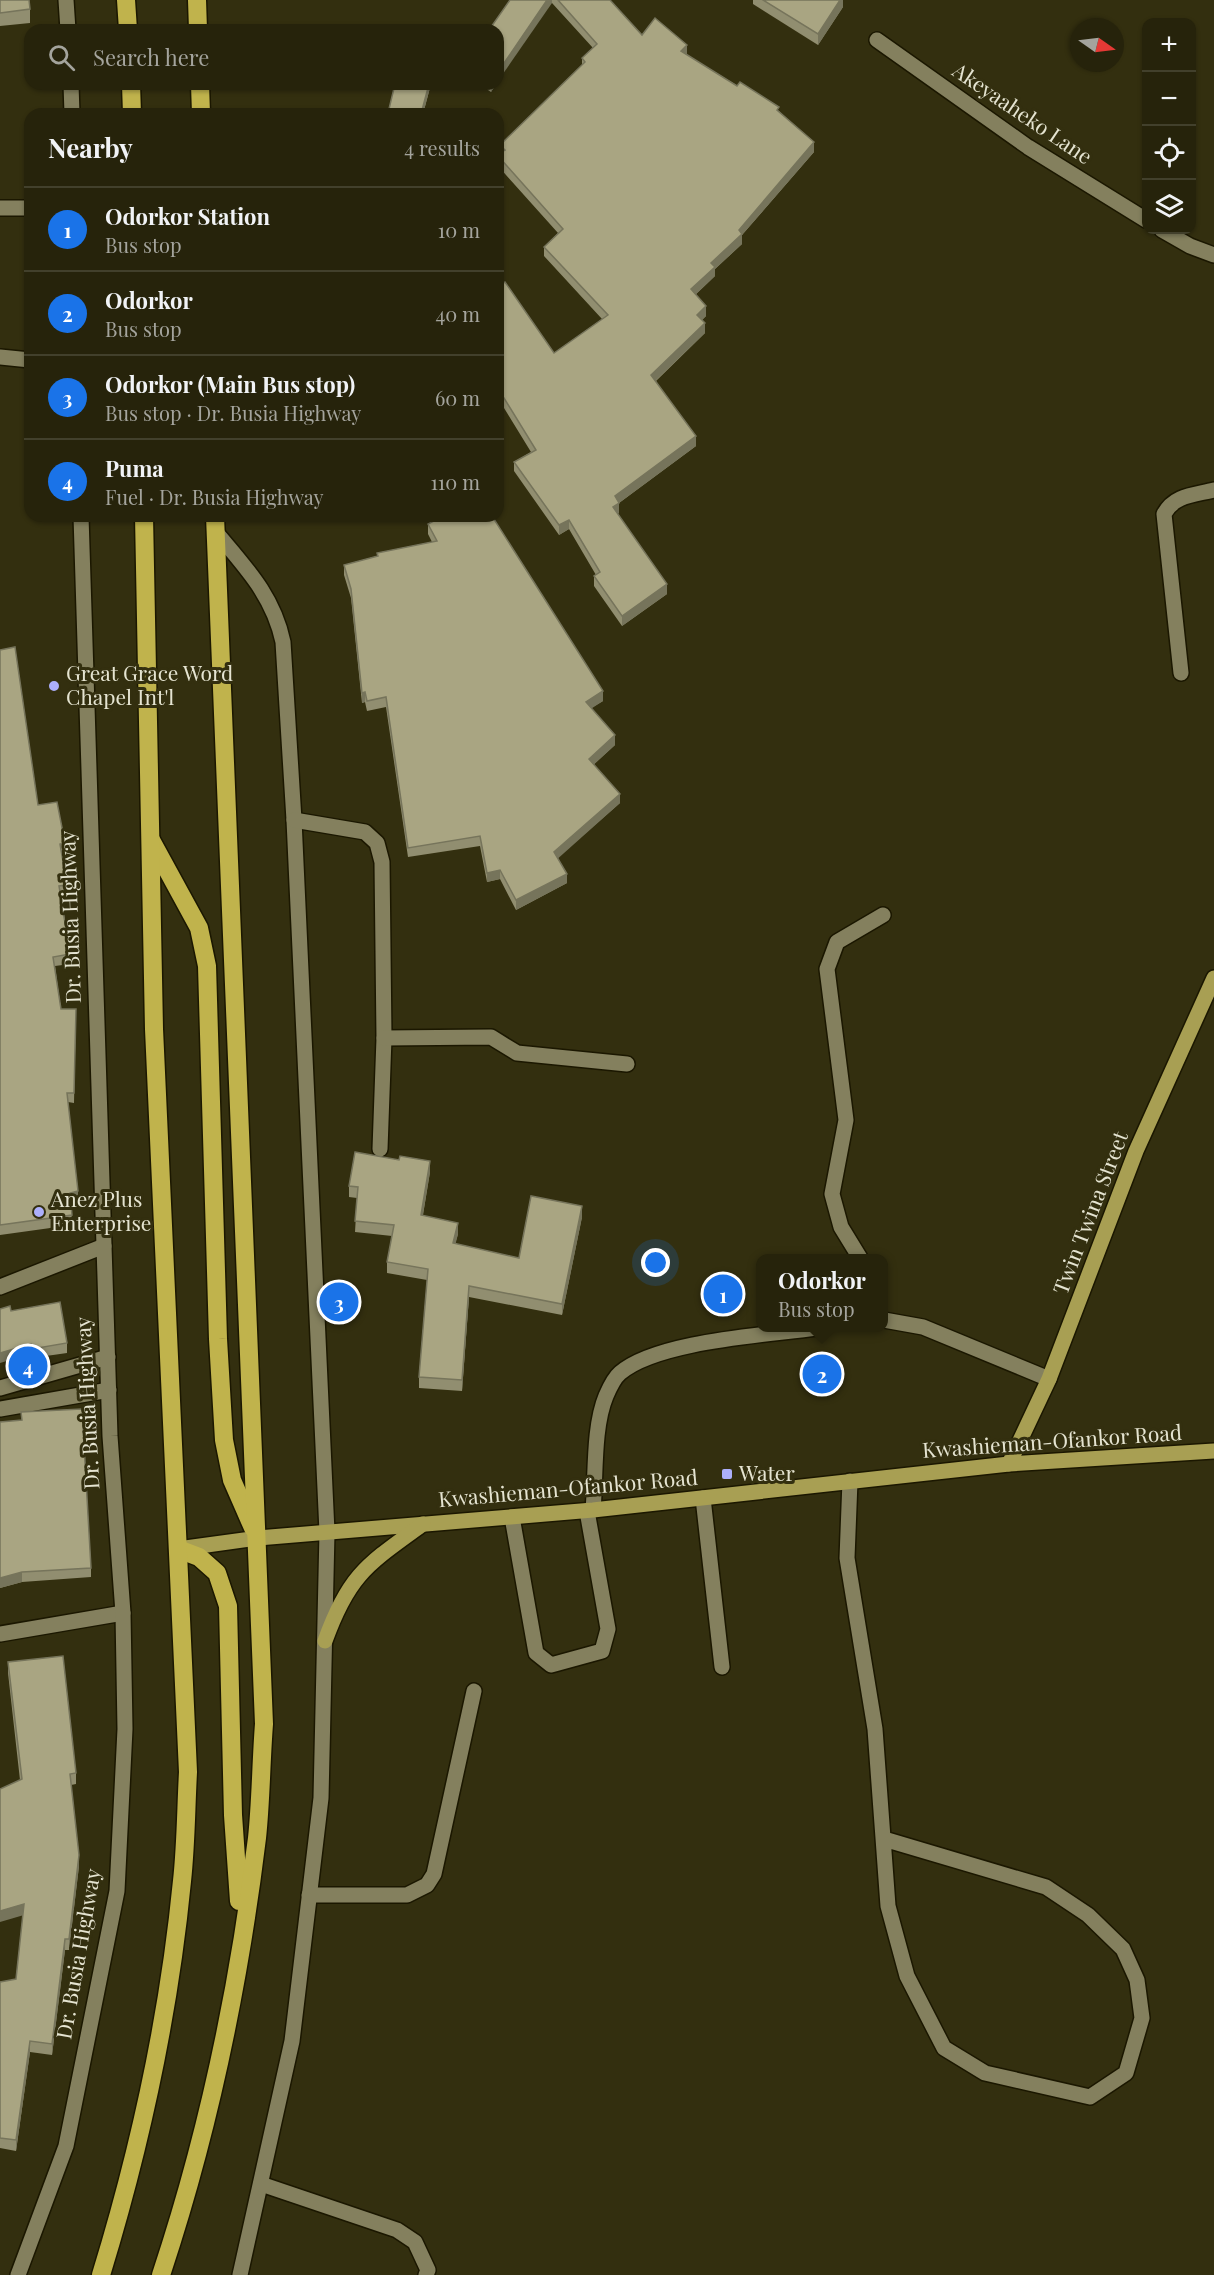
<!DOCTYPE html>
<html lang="en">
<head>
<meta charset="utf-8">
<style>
  :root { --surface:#26230b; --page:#2e2b14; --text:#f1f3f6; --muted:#a4a49d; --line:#42402c; --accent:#1a73e8 }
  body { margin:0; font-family:"Playfair Display",serif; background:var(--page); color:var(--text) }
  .controls { position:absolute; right:18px; top:18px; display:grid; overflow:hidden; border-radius:12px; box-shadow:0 2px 4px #0004 }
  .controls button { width:54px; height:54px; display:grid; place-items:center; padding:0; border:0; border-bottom:2px solid var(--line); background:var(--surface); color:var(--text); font:30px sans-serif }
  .compass { position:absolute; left:1070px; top:18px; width:54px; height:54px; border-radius:50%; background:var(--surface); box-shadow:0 2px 4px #0004; rotate:104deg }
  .you { position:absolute; left:656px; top:1263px; width:21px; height:21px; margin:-15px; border:4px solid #fff; border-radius:50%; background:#1a73e8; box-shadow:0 0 0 9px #1a73e833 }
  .badge { display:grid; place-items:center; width:39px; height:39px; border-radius:50%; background:var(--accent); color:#fff; font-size:20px; font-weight:700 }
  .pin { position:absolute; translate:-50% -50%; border:3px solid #fff; box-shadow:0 2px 6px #0006 }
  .popup { position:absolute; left:756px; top:1254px; width:132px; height:78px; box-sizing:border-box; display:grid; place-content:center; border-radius:12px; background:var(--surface); filter:drop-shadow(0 2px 4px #0005); font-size:20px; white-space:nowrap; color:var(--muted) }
  .popup b { font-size:22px; color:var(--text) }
  .popup::after { content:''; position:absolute; left:50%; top:100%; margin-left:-12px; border:12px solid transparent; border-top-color:var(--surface) }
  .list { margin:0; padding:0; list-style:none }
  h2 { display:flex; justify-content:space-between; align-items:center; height:78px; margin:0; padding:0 24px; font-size:26px }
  h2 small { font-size:20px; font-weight:400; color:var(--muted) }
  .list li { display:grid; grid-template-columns:39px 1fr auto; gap:18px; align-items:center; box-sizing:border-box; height:84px; padding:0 24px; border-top:2px solid var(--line) }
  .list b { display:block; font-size:22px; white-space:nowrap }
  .list p { margin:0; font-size:20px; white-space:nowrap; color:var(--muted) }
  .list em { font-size:20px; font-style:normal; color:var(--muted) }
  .icon { flex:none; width:33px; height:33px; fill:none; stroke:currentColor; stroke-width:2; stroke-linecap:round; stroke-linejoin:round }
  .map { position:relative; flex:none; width:1214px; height:2275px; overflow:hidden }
  .search { position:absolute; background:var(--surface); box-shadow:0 2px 4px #0004; left:24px; top:24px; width:480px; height:66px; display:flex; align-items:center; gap:15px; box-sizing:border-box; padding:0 21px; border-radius:18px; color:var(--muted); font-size:22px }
  .panel { position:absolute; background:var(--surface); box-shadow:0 2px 4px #0004; left:24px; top:108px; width:480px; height:414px; border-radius:18px }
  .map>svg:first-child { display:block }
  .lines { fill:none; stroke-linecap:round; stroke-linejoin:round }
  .minor-casing { stroke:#1b1700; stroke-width:18 }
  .major-casing { stroke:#1b1700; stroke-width:18 }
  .highway-casing { stroke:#1b1700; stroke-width:21 }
  .minor { stroke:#84805e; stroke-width:15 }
  .major { stroke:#a89f53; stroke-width:15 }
  .highway { stroke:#c0b34c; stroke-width:18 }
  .wall { fill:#918e70 }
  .shaded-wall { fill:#76745b }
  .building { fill:#a9a582; stroke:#76745b; stroke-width:1.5 }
  .poi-dot { fill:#acaffb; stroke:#332f0f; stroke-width:2 }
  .labels { text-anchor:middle; stroke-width:6; stroke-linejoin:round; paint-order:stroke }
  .street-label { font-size:21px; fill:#e5e4d1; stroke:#332f0f }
  .poi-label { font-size:21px; fill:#e5e4d1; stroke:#332f0f; text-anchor:start }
</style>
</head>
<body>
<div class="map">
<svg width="1214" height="2275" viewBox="0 0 1214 2275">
  <rect width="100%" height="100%" fill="#332f0f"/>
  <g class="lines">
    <defs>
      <g id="minor">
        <path d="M 66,0 L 68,30"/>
        <path d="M 877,40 L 1028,147 L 1146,220"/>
        <path d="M 71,84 L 72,114"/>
        <path d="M 0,208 L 30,208"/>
        <path d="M 1162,230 L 1190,246 L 1214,255"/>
        <path d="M 0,357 L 30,360"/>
        <path d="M 215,531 C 245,567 273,595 283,642 L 294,820 L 327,1532 L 321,1798 L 292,2041 L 240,2275"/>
        <path d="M 1181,673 L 1164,514 C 1174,495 1194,495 1214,490"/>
        <path d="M 294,820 L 365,832 L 377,843 L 382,862 L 384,1038 L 380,1149"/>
        <path d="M 384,1038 L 491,1037 L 517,1053 L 627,1064"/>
        <path d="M 860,1258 L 841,1227 L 832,1194 L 846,1120 L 827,969 L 837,942 L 883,915"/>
        <path d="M 0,1287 L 104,1246"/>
        <path d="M 884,1320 L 923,1327 L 1049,1379"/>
        <path d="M 0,1388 L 108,1357"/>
        <path d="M 0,1409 L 109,1390"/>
        <path d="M 850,1481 L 847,1558 L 875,1729 L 888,1906 L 907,1976 L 944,2048 L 985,2073 L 1090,2097 L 1126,2073 L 1142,2018 L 1137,1980 L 1123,1949 L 1088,1915 L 1046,1887 L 884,1839"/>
        <path d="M 703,1498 L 722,1667"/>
        <path d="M 593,1510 C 596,1476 593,1427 606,1396 C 609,1389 614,1378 620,1373 C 657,1341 767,1335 816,1328"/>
        <path d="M 512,1517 L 536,1653 L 551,1665 L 602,1651 L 608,1629 L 587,1511"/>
        <path d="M 0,1634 L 123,1613"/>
        <path d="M 309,1895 L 407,1895 L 427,1885 L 434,1874 L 474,1691"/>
        <path d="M 261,2184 L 397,2230 L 415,2242 L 428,2270 L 426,2275"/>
        <path d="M 18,2275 L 66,2146 L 117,1891 L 125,1729 L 123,1613 L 110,1436 L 81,516"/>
      </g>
      <g id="major">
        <path d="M 1009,1464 L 1049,1379 L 1136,1151 L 1214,978"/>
        <path d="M 178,1549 L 258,1538 L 593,1510 L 1009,1464 L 1214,1451"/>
        <path d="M 325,1641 C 349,1574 368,1564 423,1524"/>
      </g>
      <g id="highway">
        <path d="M 126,0 L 128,30"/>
        <path d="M 197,0 L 198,30"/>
        <path d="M 131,84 L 132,114"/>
        <path d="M 200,84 L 201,114"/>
        <path d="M 151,840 L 199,928 L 207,966 L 218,1339 L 224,1440 L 232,1480 L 253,1528"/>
        <path d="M 178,1549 L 199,1557 L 217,1573 L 228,1606 L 233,1815 L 239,1901"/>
        <path d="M 101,2275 C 140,2148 169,2014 182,1881 C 186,1845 186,1808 188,1772 L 154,1029 L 144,516"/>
        <path d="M 161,2275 C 208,2134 239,1985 257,1838 C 261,1801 261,1762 264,1724 L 215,516"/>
      </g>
    </defs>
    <!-- minor casing -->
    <use href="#minor" class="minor-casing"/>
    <!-- major casing -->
    <use href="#major" class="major-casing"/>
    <!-- highway casing -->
    <use href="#highway" class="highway-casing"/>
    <!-- minor -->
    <use href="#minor" class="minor"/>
    <!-- major -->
    <use href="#major" class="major"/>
    <!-- highway -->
    <use href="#highway" class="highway"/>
  </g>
  <!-- wall -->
  <g class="wall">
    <path d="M 0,0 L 30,9 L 30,23 L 0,26 Z"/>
    <path d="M 510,0 L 610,0 L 642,35 L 687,55 L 779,111 L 814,152 L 742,235 L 742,244 L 715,269 L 715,276 L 695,295 L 706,316 L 702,320 L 705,333 L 656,381 L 696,446 L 619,503 L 619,513 L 617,514 L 667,594 L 622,626 L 594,586 L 594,576 L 596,575 L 569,529 L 559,535 L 514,471 L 514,462 L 531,452 L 504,408 L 498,287 L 554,353 L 602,319 L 544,256 L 544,247 L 558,233 L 498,166 L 498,154 L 500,153 L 500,145 L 582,66 L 582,58 L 593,48 L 552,3 Z"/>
    <path d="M 753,0 L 843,0 L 843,7 L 818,45 L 753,4 Z"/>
    <path d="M 395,84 L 431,84 L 423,114 L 389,114 L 389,109 Z"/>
    <path d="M 479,84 L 496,84 L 491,92 Z"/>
    <path d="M 428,524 L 603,701 L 591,708 L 615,745 L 593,765 L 620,803 L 557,858 L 567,883 L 516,910 L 500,879 L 487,882 L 480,846 L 408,857 L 386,707 L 367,711 L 365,702 L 362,703 L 351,598 L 344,575 L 344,565 L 377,556 L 377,553 L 432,542 L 428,534 Z"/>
    <path d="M 0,650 L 38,805 L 65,843 L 65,853 L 61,854 L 67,885 L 67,894 L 61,895 L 70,954 L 70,964 L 55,966 L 61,1009 L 76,1009 L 74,1103 L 68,1102 L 78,1201 L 71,1203 L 72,1225 L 0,1235 Z"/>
    <path d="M 430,1172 L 423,1215 L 458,1234 L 455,1244 L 519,1258 L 582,1217 L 562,1315 L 469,1297 L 462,1391 L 419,1388 L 419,1377 L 427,1280 L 387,1273 L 387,1262 L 392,1236 L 355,1232 L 357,1198 L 349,1197 L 349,1186 Z"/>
    <path d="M 11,1311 L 67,1343 L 67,1353 L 32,1358 L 31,1354 Z"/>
    <path d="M 0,1422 L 91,1568 L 91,1577 L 22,1582 L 0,1588 Z"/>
    <path d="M 8,1662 L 76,1773 L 76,1784 L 71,1785 L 79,1866 L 69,1950 L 65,1950 L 52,2055 L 30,2052 L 16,2151 L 0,2148 L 0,1982 L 16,1979 L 23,1915 L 20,1780 L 8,1673 Z"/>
  </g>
  <!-- shaded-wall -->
  <g class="shaded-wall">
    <path d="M 547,0 L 552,0 L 552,3 L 498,81 L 498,72 Z"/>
    <path d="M 840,0 L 843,0 L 843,7 L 818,45 L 818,34 Z"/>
    <path d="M 687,45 L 687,55 L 681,51 Z"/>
    <path d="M 429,84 L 431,84 L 423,114 L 421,114 Z"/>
    <path d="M 491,84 L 496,84 L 491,92 Z"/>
    <path d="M 814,142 L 814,152 L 742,235 L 742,244 L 715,269 L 715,276 L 691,299 L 691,289 L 711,263 Z"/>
    <path d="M 706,306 L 706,316 L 697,325 L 697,315 Z"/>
    <path d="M 705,323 L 705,333 L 651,385 L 651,375 Z"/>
    <path d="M 504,398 L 504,408 L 498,412 L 498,402 Z"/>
    <path d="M 696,436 L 696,446 L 619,503 L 619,513 L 613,516 L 613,507 L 615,496 Z"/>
    <path d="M 569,520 L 569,529 L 559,535 L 559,525 Z"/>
    <path d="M 667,584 L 667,594 L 622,626 L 622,616 Z"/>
    <path d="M 603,691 L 603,701 L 586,712 L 586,702 Z"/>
    <path d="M 365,692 L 365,702 L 362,703 L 362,693 Z"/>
    <path d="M 615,735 L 615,745 L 589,769 L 589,759 Z"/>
    <path d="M 620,794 L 620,803 L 554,862 L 554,852 Z"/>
    <path d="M 500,870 L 500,879 L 487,882 L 487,873 Z"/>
    <path d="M 567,874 L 567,883 L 516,910 L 516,900 Z"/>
    <path d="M 430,1161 L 430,1172 L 421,1226 L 421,1215 Z"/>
    <path d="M 78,1191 L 78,1201 L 70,1203 L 70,1193 Z"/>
    <path d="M 582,1206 L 582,1217 L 562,1315 L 562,1304 Z"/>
    <path d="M 458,1223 L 458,1234 L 453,1254 L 453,1243 Z"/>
    <path d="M 469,1286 L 469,1297 L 462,1391 L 462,1380 Z"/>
    <path d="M 31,1344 L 31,1354 L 0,1363 L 0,1353 Z"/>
    <path d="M 22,1572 L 22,1582 L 0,1588 L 0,1578 Z"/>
    <path d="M 79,1855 L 79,1866 L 69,1950 L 69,1939 Z"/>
    <path d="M 24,1904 L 24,1915 L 0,1922 L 0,1911 Z"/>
    <path d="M 65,1939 L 65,1950 L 52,2055 L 52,2044 Z"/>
    <path d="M 30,2041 L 30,2052 L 16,2151 L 16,2140 Z"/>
  </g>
  <!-- building -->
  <g class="building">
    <path d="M 0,0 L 29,0 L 30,9 L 0,13 Z"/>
    <path d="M 510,0 L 547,0 L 498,72 L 498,30 L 489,30 Z"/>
    <path d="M 558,0 L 610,0 L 642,35 L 655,18 L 687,45 L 681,51 L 737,86 L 740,82 L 779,107 L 777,110 L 814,142 L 739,230 L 742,234 L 711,263 L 715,267 L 691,289 L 706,306 L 697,315 L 705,323 L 651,375 L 696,436 L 615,496 L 619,503 L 613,507 L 667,584 L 622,616 L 594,576 L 600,572 L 569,520 L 559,525 L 514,462 L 536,450 L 504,398 L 498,402 L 498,287 L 505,282 L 554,353 L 608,315 L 544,247 L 563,229 L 498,156 L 498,154 L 505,150 L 500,145 L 585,62 L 582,58 L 597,44 Z"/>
    <path d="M 763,0 L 840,0 L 818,34 Z"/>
    <path d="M 395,84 L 429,84 L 421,114 L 408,114 L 389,109 Z"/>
    <path d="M 443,516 L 492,516 L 603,691 L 586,702 L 615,735 L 589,759 L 620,794 L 554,852 L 567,874 L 516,900 L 500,870 L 487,873 L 480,836 L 408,848 L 386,697 L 367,701 L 365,692 L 362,693 L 351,589 L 344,565 L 378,556 L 377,553 L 437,541 L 428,524 Z"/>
    <path d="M 15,647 L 38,805 L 57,802 L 65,843 L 60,844 L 67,885 L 59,886 L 70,954 L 53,957 L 61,1009 L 76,1009 L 74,1093 L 67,1093 L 78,1191 L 70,1193 L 72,1215 L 0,1225 L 0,650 Z"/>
    <path d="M 355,1152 L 399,1160 L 400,1156 L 430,1161 L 421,1215 L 458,1223 L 453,1243 L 519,1258 L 531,1196 L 582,1206 L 562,1304 L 469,1286 L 462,1380 L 419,1377 L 428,1269 L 387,1262 L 394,1225 L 355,1221 L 358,1187 L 349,1186 Z"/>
    <path d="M 60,1302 L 67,1343 L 32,1349 L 31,1344 L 0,1353 L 0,1309 L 10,1306 L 11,1311 Z"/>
    <path d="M 82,1409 L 91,1568 L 22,1572 L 0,1578 L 0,1422 L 22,1420 L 21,1412 Z"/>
    <path d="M 63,1656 L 76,1773 L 70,1774 L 79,1855 L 69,1939 L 65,1939 L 52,2044 L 30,2041 L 16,2140 L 0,2138 L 0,1982 L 16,1979 L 24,1904 L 0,1911 L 0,1789 L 22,1779 L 8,1662 Z"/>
  </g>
  <!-- markers -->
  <g class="poi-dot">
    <circle cx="54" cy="686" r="6"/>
    <circle cx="39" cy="1212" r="6"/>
    <rect x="721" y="1468" width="12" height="12" rx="3"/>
  </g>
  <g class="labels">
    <!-- street labels -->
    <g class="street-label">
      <text transform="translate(1022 114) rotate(34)" y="7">Akeyaaheko Lane</text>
      <text transform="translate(71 917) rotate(-92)" y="7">Dr. Busia Highway</text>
      <text transform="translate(1091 1213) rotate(-69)" y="7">Twin Twina Street</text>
      <text transform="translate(88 1403) rotate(-93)" y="7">Dr. Busia Highway</text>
      <text transform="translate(1052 1442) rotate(-4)" y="7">Kwashieman-Ofankor Road</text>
      <text transform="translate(568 1489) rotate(-5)" y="7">Kwashieman-Ofankor Road</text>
      <text transform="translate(79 1954) rotate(-80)" y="7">Dr. Busia Highway</text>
    </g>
    <!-- poi labels -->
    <g class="poi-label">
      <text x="66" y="681">Great Grace Word<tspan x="66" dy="24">Chapel Int'l</tspan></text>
      <text x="51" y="1207">Anez Plus<tspan x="51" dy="24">Enterprise</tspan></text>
      <text x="739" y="1481">Water</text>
    </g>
  </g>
</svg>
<div class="controls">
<button>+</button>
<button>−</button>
<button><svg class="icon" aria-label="locate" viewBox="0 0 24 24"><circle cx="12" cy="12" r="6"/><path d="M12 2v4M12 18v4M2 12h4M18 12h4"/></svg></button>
<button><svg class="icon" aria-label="layers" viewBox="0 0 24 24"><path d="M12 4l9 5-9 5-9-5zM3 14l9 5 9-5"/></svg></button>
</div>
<svg class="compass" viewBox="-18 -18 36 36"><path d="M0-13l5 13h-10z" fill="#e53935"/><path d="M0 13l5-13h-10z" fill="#a4a49d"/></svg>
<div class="you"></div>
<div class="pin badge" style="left:723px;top:1294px">1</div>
<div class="pin badge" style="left:822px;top:1374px">2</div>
<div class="popup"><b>Odorkor</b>Bus stop</div>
<div class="pin badge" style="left:339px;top:1302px">3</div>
<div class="pin badge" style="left:28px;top:1366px">4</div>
<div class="search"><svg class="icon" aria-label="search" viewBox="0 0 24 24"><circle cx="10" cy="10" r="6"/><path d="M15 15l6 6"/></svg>Search here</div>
<section class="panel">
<h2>Nearby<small>4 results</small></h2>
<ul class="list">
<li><span class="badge">1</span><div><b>Odorkor Station</b><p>Bus stop</p></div><em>10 m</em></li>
<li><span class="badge">2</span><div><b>Odorkor</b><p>Bus stop</p></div><em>40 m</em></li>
<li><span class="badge">3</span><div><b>Odorkor (Main Bus stop)</b><p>Bus stop · Dr. Busia Highway</p></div><em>60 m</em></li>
<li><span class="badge">4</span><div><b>Puma</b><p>Fuel · Dr. Busia Highway</p></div><em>110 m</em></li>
</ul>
</section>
</div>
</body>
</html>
